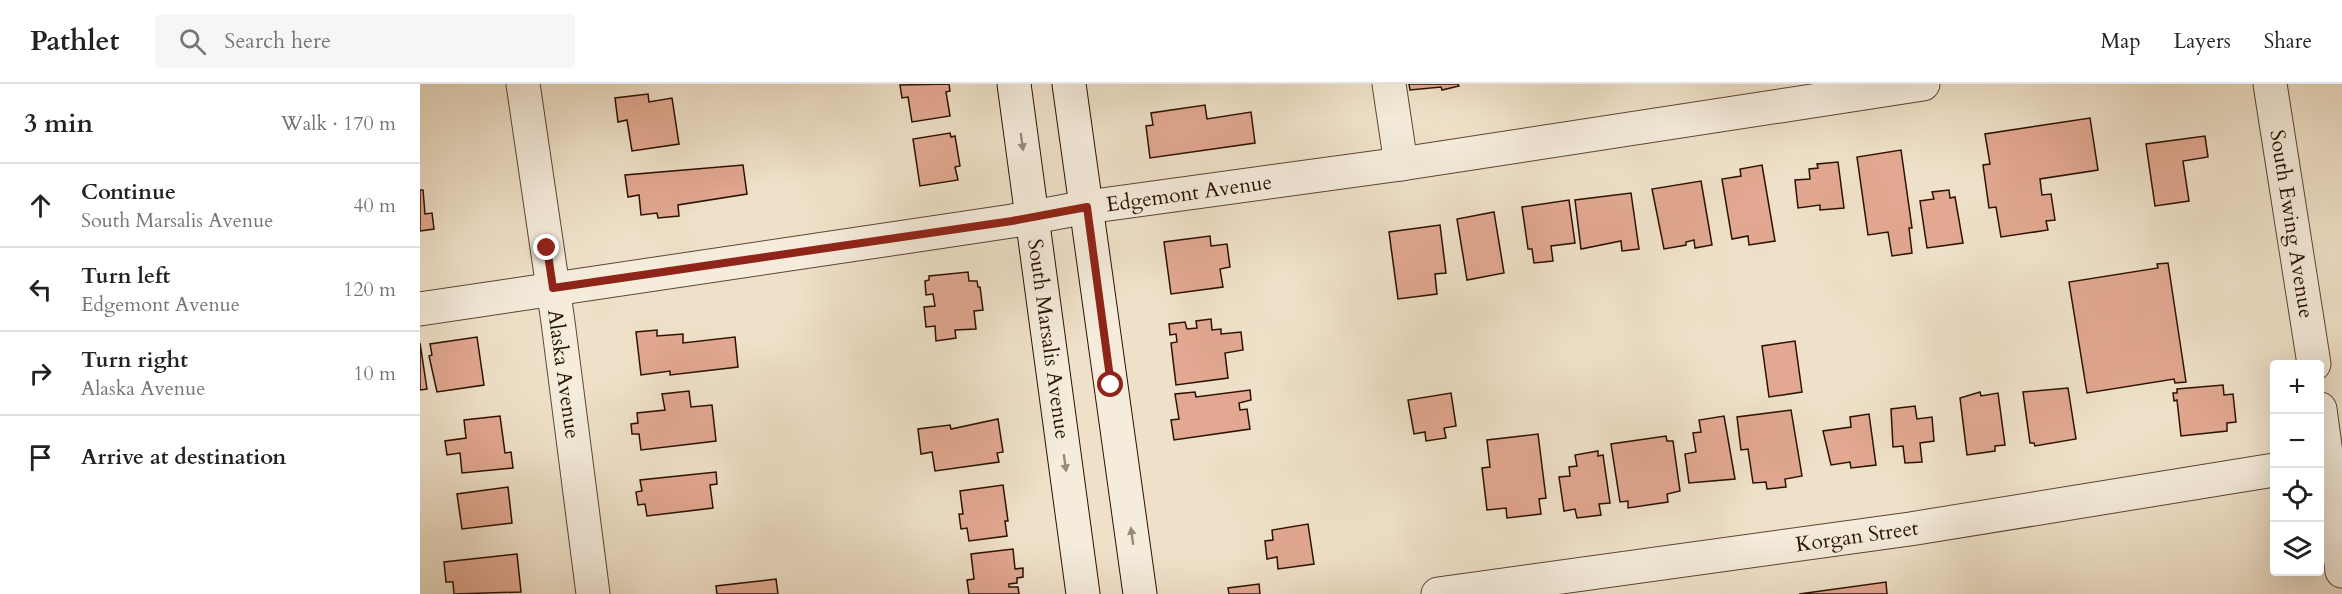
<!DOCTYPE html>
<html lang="en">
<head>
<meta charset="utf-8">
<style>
  :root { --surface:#fff; --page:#f6f6f6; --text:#222; --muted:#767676; --line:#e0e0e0 }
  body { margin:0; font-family:Cardo,serif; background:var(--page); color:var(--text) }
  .controls { position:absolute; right:18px; bottom:18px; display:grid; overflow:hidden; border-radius:6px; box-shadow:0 6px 24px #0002 }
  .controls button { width:54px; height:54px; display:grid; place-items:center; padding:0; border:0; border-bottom:2px solid var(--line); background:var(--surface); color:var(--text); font:30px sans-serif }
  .stop { position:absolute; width:18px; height:18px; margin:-14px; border:4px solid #8f2418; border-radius:50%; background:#fff }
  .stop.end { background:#8f2418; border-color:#fff; box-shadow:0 2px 6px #0008 }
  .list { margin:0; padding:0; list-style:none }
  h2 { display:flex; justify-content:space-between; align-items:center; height:78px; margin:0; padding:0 24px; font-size:26px }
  h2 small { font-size:20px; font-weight:400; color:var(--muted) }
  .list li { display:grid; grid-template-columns:39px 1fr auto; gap:18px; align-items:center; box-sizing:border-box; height:84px; padding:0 24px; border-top:2px solid var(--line) }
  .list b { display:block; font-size:22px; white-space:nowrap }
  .list p { margin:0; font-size:20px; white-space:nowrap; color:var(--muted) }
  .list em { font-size:20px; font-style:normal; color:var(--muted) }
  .icon { flex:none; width:33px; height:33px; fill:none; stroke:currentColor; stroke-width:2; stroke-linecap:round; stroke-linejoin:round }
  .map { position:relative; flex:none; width:1922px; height:510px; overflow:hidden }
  header { display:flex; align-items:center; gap:36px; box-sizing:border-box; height:84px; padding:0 30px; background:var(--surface); border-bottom:2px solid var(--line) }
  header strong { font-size:28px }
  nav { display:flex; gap:33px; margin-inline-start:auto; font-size:21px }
  .search { width:420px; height:54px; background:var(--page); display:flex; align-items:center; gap:15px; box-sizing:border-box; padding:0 21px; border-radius:6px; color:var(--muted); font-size:22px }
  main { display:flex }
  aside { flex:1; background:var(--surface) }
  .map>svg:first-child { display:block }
  .building { fill:#e2a891; stroke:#2a1100; stroke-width:1.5 }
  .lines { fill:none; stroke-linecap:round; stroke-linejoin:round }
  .minor-casing { stroke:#5b4532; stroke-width:35 }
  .tertiary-casing { stroke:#5b4532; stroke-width:35 }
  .secondary-casing { stroke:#2a1100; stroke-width:35 }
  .minor { stroke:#f5ecdc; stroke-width:33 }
  .tertiary { stroke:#f5ecdc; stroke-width:33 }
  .secondary { stroke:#f5ecdc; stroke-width:33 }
  .oneway { fill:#9a8979 }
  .route { stroke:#8f2418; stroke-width:8 }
  .labels { text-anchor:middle; stroke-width:4.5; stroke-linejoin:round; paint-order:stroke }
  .street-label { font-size:21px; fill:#2a1100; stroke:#f5ecdc }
</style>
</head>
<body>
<header>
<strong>Pathlet</strong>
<div class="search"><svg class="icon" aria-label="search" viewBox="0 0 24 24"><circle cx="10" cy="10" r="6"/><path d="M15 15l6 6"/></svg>Search here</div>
<nav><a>Map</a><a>Layers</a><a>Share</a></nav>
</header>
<main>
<aside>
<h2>3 min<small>Walk · 170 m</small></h2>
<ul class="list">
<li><svg class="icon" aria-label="ahead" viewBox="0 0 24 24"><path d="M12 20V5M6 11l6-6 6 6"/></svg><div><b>Continue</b><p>South Marsalis Avenue</p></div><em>40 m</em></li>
<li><svg class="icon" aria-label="left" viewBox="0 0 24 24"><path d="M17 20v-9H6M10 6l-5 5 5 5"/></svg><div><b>Turn left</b><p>Edgemont Avenue</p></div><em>120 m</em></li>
<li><svg class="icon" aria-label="right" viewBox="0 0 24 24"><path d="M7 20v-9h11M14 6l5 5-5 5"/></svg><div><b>Turn right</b><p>Alaska Avenue</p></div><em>10 m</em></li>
<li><svg class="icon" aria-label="arrive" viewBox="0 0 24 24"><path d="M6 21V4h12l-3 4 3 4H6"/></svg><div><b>Arrive at destination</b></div></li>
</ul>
</aside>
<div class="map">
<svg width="1922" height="510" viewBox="0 0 1922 510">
  <rect width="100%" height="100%" fill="#efe1c9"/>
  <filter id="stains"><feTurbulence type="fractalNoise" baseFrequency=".00333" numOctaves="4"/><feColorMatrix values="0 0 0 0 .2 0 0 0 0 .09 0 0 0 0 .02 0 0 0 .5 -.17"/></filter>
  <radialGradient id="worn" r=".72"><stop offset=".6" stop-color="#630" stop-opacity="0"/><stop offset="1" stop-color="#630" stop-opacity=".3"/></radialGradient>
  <!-- building -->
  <g class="building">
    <path d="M 529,0 L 530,7 L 526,8 L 530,32 L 492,38 L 488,13 L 482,14 L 480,1 Z"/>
    <path d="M 989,0 L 1038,0 L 1039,2 L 1022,6 L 1021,3 L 990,6 Z"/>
    <path d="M 228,10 L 229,18 L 252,14 L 259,60 L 212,67 L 207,36 L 198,38 L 195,14 Z"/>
    <path d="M 785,21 L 787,35 L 831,28 L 835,59 L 730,74 L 726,42 L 733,41 L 731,29 Z"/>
    <path d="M 1670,34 L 1678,86 L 1620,95 L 1622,111 L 1631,110 L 1635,136 L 1626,137 L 1628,146 L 1581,153 L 1576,123 L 1569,124 L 1563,81 L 1570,80 L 1565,50 Z"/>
    <path d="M 530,49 L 531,53 L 535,52 L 540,82 L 535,83 L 538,96 L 500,102 L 493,55 Z"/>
    <path d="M 1785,52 L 1788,73 L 1763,77 L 1769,117 L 1735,122 L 1726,60 Z"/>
    <path d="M 1481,66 L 1492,144 L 1489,144 L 1492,169 L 1472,172 L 1468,148 L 1448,151 L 1437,73 Z"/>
    <path d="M 1418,78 L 1424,124 L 1400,126 L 1400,121 L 1378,124 L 1375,96 L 1390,95 L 1389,85 L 1398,84 L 1397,80 Z"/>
    <path d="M 323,81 L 327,110 L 258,121 L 259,132 L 238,134 L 237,129 L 221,131 L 219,111 L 208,113 L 205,91 Z"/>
    <path d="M 1342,81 L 1355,157 L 1329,161 L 1328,152 L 1312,155 L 1302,95 L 1321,92 L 1320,85 Z"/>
    <path d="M 1281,97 L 1292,161 L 1275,164 L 1274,156 L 1266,158 L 1266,161 L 1244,165 L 1232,105 Z"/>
    <path d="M 0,106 L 3,106 L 5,130 L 12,129 L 14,145 L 0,147 Z"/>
    <path d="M 1529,106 L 1530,114 L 1535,113 L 1543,159 L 1507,164 L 1500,117 L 1514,115 L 1512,108 Z"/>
    <path d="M 1211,109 L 1219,165 L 1202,167 L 1201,157 L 1161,165 L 1155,116 Z"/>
    <path d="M 1149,116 L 1155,159 L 1131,162 L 1133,177 L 1114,179 L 1112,165 L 1108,165 L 1102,123 Z"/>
    <path d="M 1074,128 L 1084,189 L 1047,196 L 1037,135 Z"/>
    <path d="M 1020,141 L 1026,189 L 1015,190 L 1017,210 L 978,215 L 969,148 Z"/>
    <path d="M 790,152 L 791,162 L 807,160 L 810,183 L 800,185 L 803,203 L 751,210 L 744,158 Z"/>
    <path d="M 1748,179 L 1766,298 L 1755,299 L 1754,295 L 1667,309 L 1649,198 L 1738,184 L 1737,180 Z"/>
    <path d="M 548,188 L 549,197 L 557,197 L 558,203 L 560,203 L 563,226 L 554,227 L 556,245 L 535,246 L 536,254 L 516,257 L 515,242 L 506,243 L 504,223 L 515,222 L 513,210 L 506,211 L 505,197 L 509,196 L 509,192 Z"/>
    <path d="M 791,235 L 792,246 L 801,245 L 801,250 L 821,248 L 823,266 L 805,269 L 808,294 L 756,301 L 751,259 L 757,258 L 756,250 L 750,251 L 749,240 L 765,238 L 767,245 L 777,244 L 776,237 Z"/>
    <path d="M 237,246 L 237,252 L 263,250 L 263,259 L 315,253 L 318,283 L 250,291 L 250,287 L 221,291 L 216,248 Z"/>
    <path d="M 57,253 L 64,301 L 17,308 L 9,272 L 12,271 L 10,260 Z"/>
    <path d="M 1375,257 L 1382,308 L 1349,313 L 1342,262 Z"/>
    <path d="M 0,259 L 7,305 L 0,306 Z"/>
    <path d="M 1803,301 L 1804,311 L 1813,310 L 1816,338 L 1807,339 L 1807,347 L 1761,352 L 1757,316 L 1754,317 L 1753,309 L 1757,309 L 1757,305 Z"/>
    <path d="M 1648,304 L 1656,355 L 1615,362 L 1614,359 L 1610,359 L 1603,308 Z"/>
    <path d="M 830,306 L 831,316 L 819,319 L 820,326 L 827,325 L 830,345 L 754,356 L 751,336 L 759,335 L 755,310 L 775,308 L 776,313 Z"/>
    <path d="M 269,307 L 271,323 L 292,321 L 296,357 L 221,366 L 219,350 L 212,350 L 211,340 L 218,339 L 217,329 L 245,326 L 242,310 Z"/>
    <path d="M 1560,308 L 1561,312 L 1578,309 L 1585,361 L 1575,362 L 1575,367 L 1547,371 L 1540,314 Z"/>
    <path d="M 1031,309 L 1036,342 L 1024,344 L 1026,354 L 1006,357 L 1005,348 L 994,350 L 988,316 Z"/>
    <path d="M 1495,322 L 1497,335 L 1512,333 L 1514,357 L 1500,359 L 1502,378 L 1485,379 L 1483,362 L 1473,363 L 1471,325 Z"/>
    <path d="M 1371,326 L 1382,392 L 1365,395 L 1366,403 L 1347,405 L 1346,398 L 1333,399 L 1328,365 L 1321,366 L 1317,333 Z"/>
    <path d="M 1449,330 L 1456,381 L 1431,384 L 1430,378 L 1411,381 L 1403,347 L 1431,343 L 1430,333 Z"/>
    <path d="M 80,332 L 85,369 L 91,368 L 93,384 L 42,389 L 40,369 L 27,371 L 25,357 L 46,354 L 44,336 Z"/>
    <path d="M 1304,332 L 1315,395 L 1269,399 L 1265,370 L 1276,368 L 1273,349 L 1281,348 L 1279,336 Z"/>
    <path d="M 578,335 L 583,368 L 577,369 L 579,378 L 515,387 L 512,368 L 501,370 L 498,345 L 530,341 L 531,345 Z"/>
    <path d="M 1118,350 L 1126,414 L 1119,415 L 1121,430 L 1087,434 L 1086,424 L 1067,426 L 1062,384 L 1070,383 L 1067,356 Z"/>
    <path d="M 1246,352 L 1247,357 L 1253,357 L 1260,407 L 1247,410 L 1248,418 L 1208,424 L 1208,417 L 1200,418 L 1191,360 Z"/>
    <path d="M 1178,367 L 1178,372 L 1183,371 L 1190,419 L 1179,420 L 1181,431 L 1157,434 L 1155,425 L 1144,427 L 1139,393 L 1150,392 L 1149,383 L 1157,382 L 1155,371 Z"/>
    <path d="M 296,388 L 297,400 L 290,401 L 293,424 L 227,432 L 225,420 L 218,421 L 216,408 L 222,407 L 220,396 Z"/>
    <path d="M 583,401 L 588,437 L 585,437 L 587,452 L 549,457 L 547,444 L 541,445 L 539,430 L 543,430 L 540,407 Z"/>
    <path d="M 88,403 L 92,439 L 42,445 L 37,410 Z"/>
    <path d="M 888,440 L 894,480 L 858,485 L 857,473 L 847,475 L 845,457 L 853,456 L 852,446 Z"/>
    <path d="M 593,465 L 595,485 L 603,484 L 603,493 L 597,494 L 597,499 L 589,500 L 589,503 L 598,503 L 599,510 L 549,510 L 547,496 L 554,495 L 551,470 Z"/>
    <path d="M 97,470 L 101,508 L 34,510 L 33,498 L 26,498 L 24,478 Z"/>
    <path d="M 356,495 L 358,510 L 297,510 L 296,502 Z"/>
    <path d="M 1466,498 L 1467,510 L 1379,510 Z"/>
    <path d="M 839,500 L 840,510 L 809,510 L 808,504 Z"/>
  </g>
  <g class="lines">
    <defs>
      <g id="minor">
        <path d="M 103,0 L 138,238 L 173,510"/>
        <path d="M 969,0 L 981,80"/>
        <path d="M 0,225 L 592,137 L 667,123 L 981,80 L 1503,0"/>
        <path d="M 1018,510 L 1490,445 L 1854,386"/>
      </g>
      <g id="tertiary">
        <path d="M 1850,0 L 1894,280"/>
        <path d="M 1900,325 L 1922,487"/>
      </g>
      <g id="secondary">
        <path d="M 594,0 L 663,510"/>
        <path d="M 649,0 L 720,510"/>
      </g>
    </defs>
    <!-- minor casing -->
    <use href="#minor" class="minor-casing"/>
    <!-- tertiary casing -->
    <use href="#tertiary" class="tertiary-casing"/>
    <!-- secondary casing -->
    <use href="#secondary" class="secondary-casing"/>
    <!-- minor -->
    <use href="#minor" class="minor"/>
    <!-- tertiary -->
    <use href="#tertiary" class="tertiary"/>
    <!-- secondary -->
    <use href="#secondary" class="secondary"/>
  </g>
  <!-- one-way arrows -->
  <defs><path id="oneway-solid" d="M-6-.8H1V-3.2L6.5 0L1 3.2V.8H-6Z" transform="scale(1.5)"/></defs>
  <g class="oneway">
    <use href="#oneway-solid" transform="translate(602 58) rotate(82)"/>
    <use href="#oneway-solid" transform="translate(645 379) rotate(82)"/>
    <use href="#oneway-solid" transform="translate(712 452) rotate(-98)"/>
  </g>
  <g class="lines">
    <!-- route -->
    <path class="route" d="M 127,164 L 133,204 L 592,137 L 667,123 L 691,301"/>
  </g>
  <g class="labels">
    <!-- street labels -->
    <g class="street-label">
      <text transform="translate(769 109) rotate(-8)" y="7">Edgemont Avenue</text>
      <text transform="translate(1872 140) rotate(81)" y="7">South Ewing Avenue</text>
      <text transform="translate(629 255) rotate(82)" y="7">South Marsalis Avenue</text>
      <text transform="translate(144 290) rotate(82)" y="7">Alaska Avenue</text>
      <text transform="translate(1437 452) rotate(-8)" y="7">Korgan Street</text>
    </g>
  </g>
  <rect width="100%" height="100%" filter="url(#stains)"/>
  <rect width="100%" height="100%" fill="url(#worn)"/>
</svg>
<div class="controls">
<button>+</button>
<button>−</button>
<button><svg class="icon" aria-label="locate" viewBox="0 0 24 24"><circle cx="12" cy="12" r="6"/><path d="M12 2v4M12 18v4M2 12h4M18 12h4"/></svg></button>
<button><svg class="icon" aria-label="layers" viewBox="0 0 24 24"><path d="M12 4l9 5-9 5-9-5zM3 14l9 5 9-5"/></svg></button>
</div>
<div class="stop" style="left:691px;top:301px"></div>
<div class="stop end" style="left:127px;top:164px"></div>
</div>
</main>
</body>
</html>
